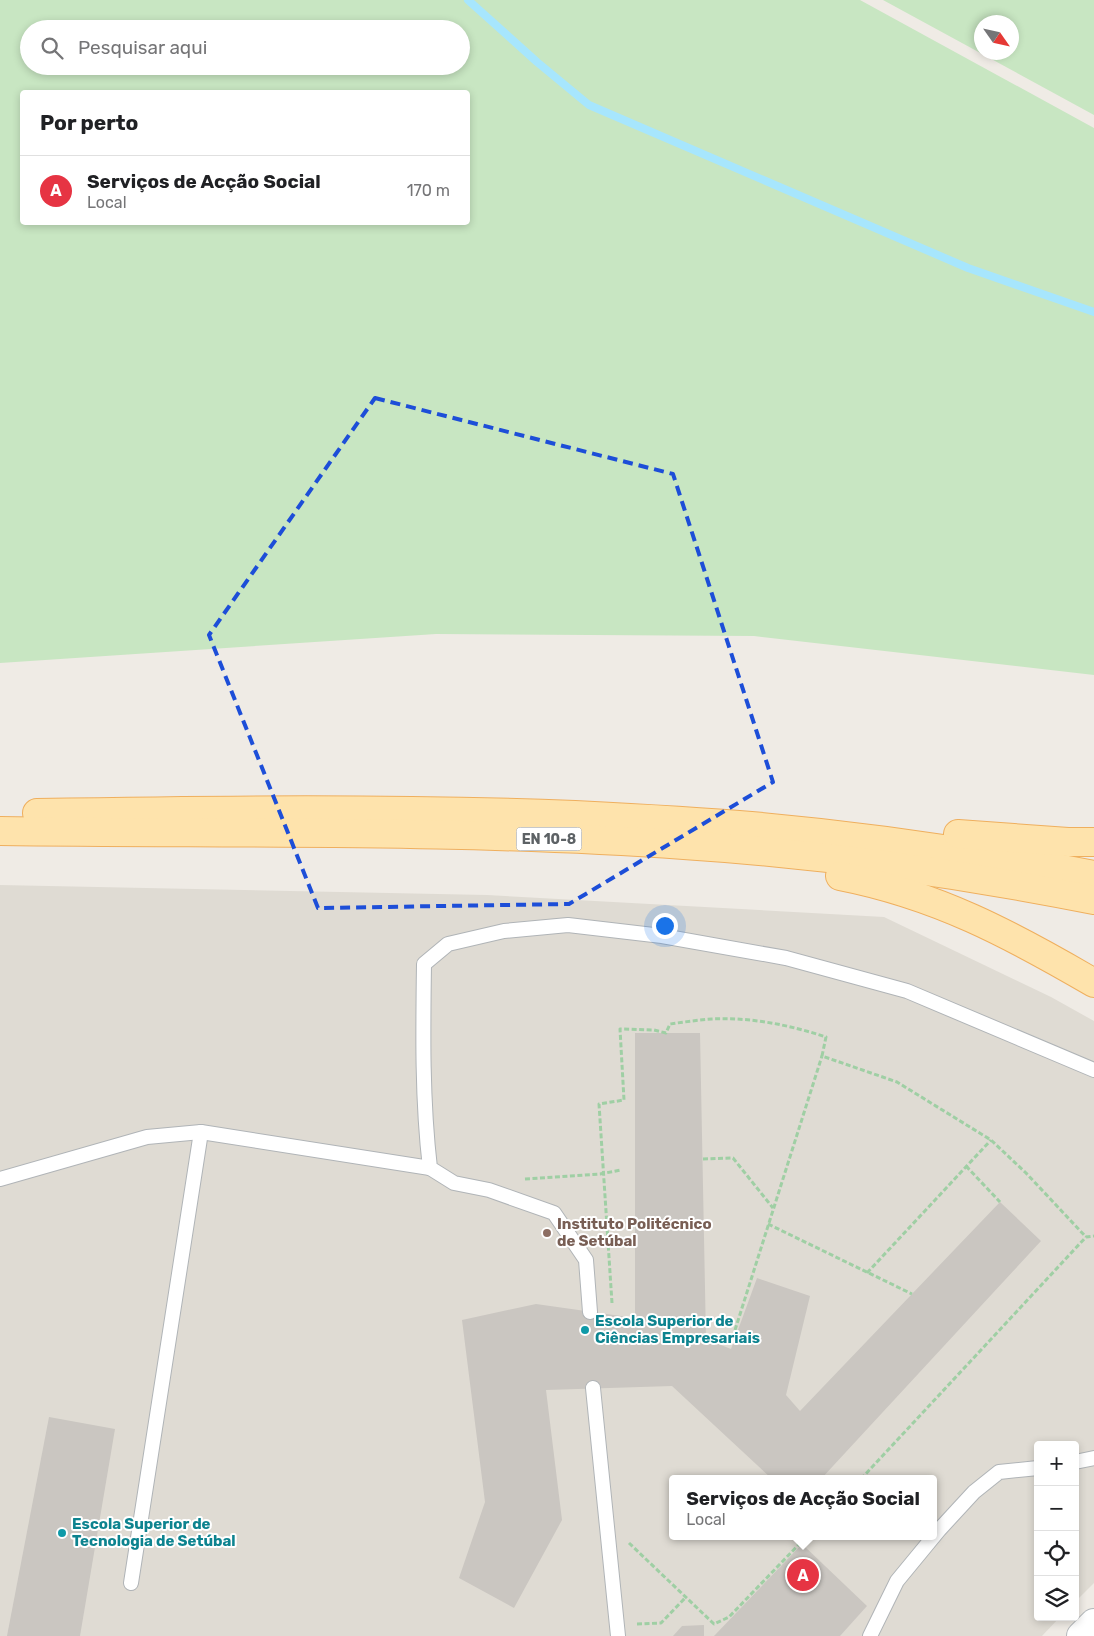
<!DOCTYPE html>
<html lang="pt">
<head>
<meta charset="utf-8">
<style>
  :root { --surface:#fff; --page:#f2f2f2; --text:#202124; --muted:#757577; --line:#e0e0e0; --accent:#e63443 }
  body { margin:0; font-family:Rubik,sans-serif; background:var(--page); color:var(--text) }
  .controls { position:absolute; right:15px; bottom:15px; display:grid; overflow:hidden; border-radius:5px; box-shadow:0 2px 8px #0003 }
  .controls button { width:45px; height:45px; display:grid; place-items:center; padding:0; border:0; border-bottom:1px solid var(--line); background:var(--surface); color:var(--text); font:25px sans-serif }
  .compass { position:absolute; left:974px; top:15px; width:45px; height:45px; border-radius:50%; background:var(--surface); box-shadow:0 2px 8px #0003; rotate:124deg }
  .you { position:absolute; left:664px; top:925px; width:18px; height:18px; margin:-12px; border:4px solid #fff; border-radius:50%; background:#1a73e8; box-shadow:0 0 0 8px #1a73e833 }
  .badge { display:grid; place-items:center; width:32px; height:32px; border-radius:50%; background:var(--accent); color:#fff; font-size:16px; font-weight:700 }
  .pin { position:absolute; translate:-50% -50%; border:2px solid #fff; box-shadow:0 1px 5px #0006 }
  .popup { position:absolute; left:669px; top:1475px; width:268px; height:65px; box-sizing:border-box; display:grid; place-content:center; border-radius:5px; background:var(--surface); filter:drop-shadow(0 1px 4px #0005); font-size:16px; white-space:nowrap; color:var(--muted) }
  .popup b { font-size:19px; color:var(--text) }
  .popup::after { content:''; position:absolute; left:50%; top:100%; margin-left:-10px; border:10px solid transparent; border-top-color:var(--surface) }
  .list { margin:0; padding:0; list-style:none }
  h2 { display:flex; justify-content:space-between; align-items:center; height:65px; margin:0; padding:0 20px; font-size:21px }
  h2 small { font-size:16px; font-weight:400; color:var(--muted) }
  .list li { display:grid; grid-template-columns:32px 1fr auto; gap:15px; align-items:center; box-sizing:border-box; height:70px; padding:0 20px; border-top:1px solid var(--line) }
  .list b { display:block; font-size:19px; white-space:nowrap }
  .list p { margin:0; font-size:16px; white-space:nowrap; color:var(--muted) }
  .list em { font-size:16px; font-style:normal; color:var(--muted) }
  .icon { flex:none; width:28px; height:28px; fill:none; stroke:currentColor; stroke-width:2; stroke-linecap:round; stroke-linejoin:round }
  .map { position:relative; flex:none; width:1094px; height:1636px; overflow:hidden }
  .search { position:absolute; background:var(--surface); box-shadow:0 2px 8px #0003; left:20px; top:20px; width:450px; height:55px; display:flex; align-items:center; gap:12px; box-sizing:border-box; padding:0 18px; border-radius:28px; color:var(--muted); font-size:19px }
  .panel { position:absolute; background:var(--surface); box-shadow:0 2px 8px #0003; left:20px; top:90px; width:450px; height:135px; border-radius:5px }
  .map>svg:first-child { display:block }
  .education { fill:#dfdbd3; fill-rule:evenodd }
  .green { fill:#c8e6c2; fill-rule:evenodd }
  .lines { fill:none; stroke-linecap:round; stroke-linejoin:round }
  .stream { stroke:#a7e6fd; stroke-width:8 }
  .building { fill:#cac6c1 }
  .lane-casing { stroke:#b0b4b7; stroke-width:16 }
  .secondary-casing { stroke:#b1b6ba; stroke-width:30 }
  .primary-casing { stroke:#efaf5e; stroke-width:30 }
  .path { stroke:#9fcfa4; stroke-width:3; stroke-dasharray:5 2.5; stroke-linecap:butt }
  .lane { stroke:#fff; stroke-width:14 }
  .secondary { stroke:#fff; stroke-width:28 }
  .primary { stroke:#fee3ac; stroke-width:28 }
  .marked { fill:none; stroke:#1d4ed8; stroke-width:4; stroke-dasharray:10 6; stroke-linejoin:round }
  .education-dot { fill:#8d6e63; stroke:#fff; stroke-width:2 }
  .culture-dot { fill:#0f9aa8; stroke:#fff; stroke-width:2 }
  .labels { text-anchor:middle; stroke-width:4; stroke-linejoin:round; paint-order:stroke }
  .shield { fill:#fff; stroke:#8e9193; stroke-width:1 }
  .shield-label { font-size:14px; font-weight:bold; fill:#5d6265 }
  .education-label { font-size:15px; font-weight:bold; fill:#785e54; stroke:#fff; text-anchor:start }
  .culture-label { font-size:15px; font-weight:bold; fill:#0d838f; stroke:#fff; text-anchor:start }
</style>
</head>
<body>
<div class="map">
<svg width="1094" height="1636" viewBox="0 0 1094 1636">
  <rect width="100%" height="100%" fill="#efebe5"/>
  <!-- education -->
  <path class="education" d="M 0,885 L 487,895 L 884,917 L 1051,997 L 1094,1021 L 1094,1583 L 1075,1602 L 1075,1445 L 1038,1445 L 1038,1617 L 1060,1617 L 1042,1636 L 0,1636 ZM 673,1479 L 933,1479 L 933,1536 L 673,1536 Z"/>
  <!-- green -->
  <g class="green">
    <path d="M 0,0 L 860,0 L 1094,128 L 1094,675 L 754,636 L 436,634 L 0,663 ZM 29,29 L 461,29 L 461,66 L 29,66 ZM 22,92 L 468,92 L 468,222 L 22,222 Z"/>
    <path d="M 883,0 L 1094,0 L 1094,115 ZM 982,22 L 1012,22 L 1012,52 L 982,52 Z"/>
  </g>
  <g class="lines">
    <!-- stream -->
    <path class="stream" d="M 468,0 L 537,62 L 589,105 L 968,268 L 1094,312"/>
  </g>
  <!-- building -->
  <g class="building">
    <path d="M 635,1033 L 700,1033 L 706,1339 L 731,1349 L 757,1278 L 810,1296 L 786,1395 L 800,1411 L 1000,1202 L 1041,1241 L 821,1479 L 772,1479 L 672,1386 L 546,1390 L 562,1520 L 514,1608 L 459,1578 L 485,1502 L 462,1320 L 536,1304 L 635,1318 Z"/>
    <path d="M 49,1417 L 115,1429 L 80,1636 L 7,1636 Z"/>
    <path d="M 802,1544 L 867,1606 L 840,1636 L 714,1636 Z"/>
    <path d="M 704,1625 L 704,1636 L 673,1636 L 682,1626 Z"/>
  </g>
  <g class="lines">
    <defs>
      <g id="lane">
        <path d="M 0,1179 L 147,1137 L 201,1132 L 430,1168"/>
        <path d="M 590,1312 L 586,1260 L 554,1213 L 489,1190 L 454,1183 L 430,1168 C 422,1100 423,1032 424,964 L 448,944 L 504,931 L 568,925 L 662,936 L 786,958 L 907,991 L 1094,1070"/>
        <path d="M 593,1388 L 618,1636"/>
        <path d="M 1075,1462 L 1094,1458"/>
        <path d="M 131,1583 L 201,1132"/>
        <path d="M 870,1636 L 897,1581 L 939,1530 L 974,1492 L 999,1472 L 1038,1468"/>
      </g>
      <path id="secondary" d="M 1081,1636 L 1094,1623"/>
      <g id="primary">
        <path d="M 37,813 C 217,810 396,808 575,815 C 634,818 693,821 751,826 C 866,836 981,853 1094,875"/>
        <path d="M 0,831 C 228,834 457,829 684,845 C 822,854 958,873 1094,900"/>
        <path d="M 958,834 L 1068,842 L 1094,842"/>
        <path d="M 840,876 C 937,895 1010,934 1094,983"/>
      </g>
    </defs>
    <!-- lane casing -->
    <use href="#lane" class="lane-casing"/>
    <!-- secondary casing -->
    <use href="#secondary" class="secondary-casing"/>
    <!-- primary casing -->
    <use href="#primary" class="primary-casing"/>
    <!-- path -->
    <g class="path">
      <path d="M 703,1159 L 733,1158 L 773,1208"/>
      <path d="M 966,1166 L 1000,1202"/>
      <path d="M 525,1179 L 600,1174 L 621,1170"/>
      <path d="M 768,1224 L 912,1294"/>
      <path d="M 867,1273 L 991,1140"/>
      <path d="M 612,1303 L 599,1104 L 624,1100 L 620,1029 L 654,1030 L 666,1033 L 670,1024 C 684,1022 698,1020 712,1019 C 750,1017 790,1025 826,1037 L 822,1056 L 897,1082 L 991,1140 L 1026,1173 L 1086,1237"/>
      <path d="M 735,1330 L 822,1056"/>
      <path d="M 861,1479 L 1086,1237 L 1094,1236"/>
      <path d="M 629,1543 L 714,1624 L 729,1617 L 807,1536"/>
      <path d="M 637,1624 L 661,1623 L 686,1597"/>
    </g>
    <!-- lane -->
    <use href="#lane" class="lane"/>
    <!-- secondary -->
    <use href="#secondary" class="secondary"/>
    <!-- primary -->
    <use href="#primary" class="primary"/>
  </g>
  <!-- marked area -->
  <path class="marked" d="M 375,398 L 673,474 L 773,782 L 569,904 L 318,908 L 209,635 Z"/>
  <!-- markers -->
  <circle class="education-dot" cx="547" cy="1233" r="5"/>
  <g class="culture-dot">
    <circle cx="585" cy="1330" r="5"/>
    <circle cx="62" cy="1533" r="5"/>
  </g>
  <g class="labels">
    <!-- shield labels -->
    <rect class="shield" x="516.5" y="827.5" width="65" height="23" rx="4"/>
    <g class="shield-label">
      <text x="549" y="844">EN 10-8</text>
    </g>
    <!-- education labels -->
    <g class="education-label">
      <text x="557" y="1229">Instituto Politécnico<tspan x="557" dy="17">de Setúbal</tspan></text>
    </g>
    <!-- culture labels -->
    <g class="culture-label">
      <text x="595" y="1326">Escola Superior de<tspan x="595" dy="17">Ciências Empresariais</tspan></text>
      <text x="72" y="1529">Escola Superior de<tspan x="72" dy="17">Tecnologia de Setúbal</tspan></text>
    </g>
  </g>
</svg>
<div class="controls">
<button>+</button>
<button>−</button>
<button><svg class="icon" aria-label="locate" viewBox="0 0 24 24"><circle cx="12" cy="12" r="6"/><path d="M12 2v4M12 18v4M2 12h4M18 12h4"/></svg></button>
<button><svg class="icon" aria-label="layers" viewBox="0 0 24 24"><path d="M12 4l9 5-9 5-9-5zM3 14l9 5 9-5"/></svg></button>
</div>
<svg class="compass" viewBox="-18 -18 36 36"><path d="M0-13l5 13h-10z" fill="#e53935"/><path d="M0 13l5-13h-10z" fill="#757577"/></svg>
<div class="you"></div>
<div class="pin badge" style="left:803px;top:1575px">A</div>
<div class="popup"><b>Serviços de Acção Social</b>Local</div>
<div class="search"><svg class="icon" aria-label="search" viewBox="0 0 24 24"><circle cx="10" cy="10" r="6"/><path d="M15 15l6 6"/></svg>Pesquisar aqui</div>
<section class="panel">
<h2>Por perto<small></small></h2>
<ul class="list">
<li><span class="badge">A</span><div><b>Serviços de Acção Social</b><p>Local</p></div><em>170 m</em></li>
</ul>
</section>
</div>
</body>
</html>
